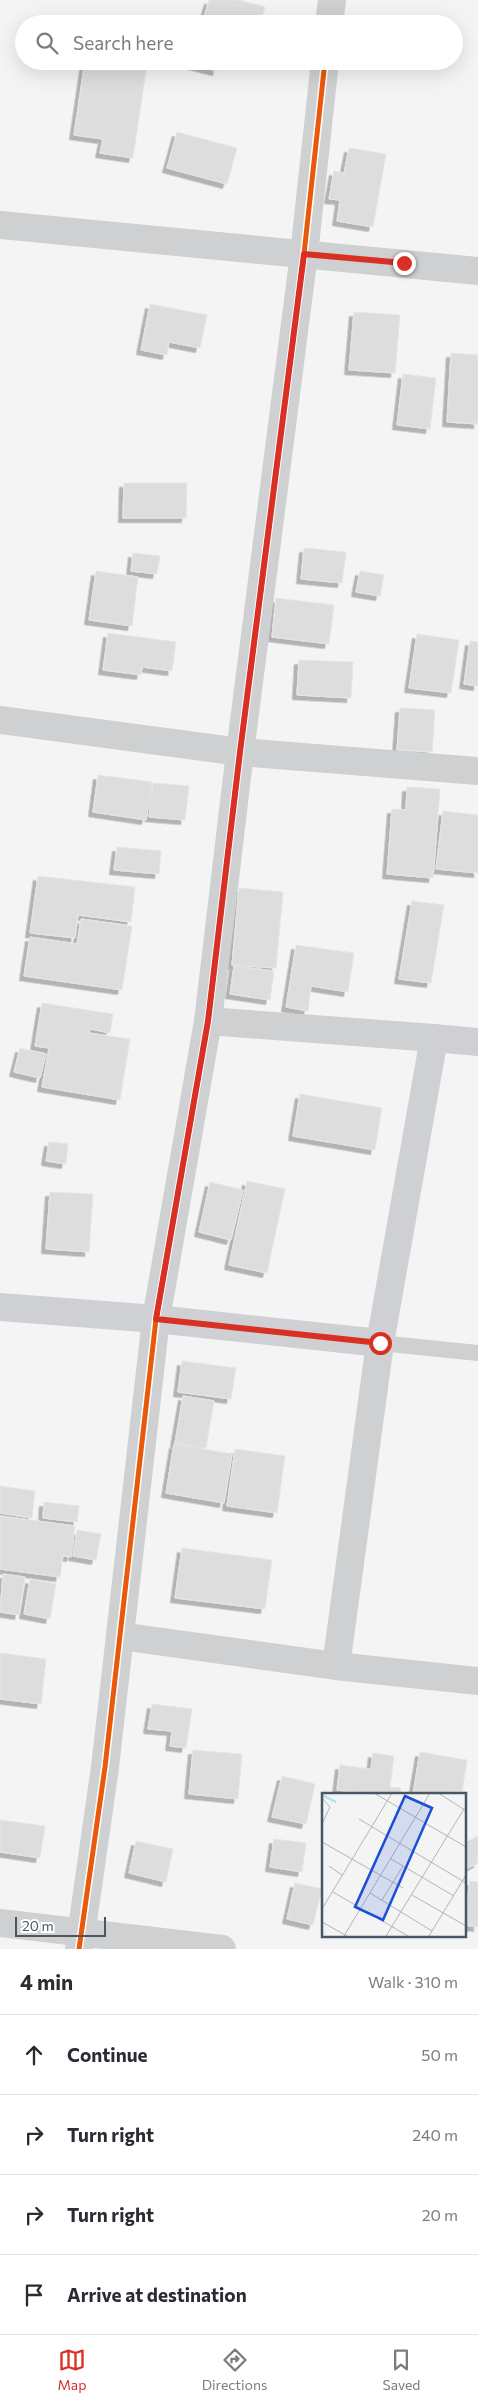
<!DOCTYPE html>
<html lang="en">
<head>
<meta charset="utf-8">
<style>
  :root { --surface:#fff; --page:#f2f2f3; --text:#2b2b33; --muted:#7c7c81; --line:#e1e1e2; --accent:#d93025 }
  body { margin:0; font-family:Commissioner,sans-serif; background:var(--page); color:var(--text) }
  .scale { position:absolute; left:15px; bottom:12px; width:91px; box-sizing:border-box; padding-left:5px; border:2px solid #4a5661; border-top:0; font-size:14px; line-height:18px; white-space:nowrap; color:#4a5661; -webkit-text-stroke:4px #fff; paint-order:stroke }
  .stop { position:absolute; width:15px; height:15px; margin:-11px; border:4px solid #d93025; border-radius:50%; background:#fff }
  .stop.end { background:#d93025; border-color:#fff; box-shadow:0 1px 5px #0008 }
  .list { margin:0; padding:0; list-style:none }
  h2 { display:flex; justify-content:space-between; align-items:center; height:65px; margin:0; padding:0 20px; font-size:21px }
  h2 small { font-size:16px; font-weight:400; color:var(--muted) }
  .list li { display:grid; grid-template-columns:32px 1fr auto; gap:15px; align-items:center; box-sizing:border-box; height:80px; padding:0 20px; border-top:1px solid var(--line) }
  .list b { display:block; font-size:19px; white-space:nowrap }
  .list em { font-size:16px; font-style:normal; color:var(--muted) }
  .icon { flex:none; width:28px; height:28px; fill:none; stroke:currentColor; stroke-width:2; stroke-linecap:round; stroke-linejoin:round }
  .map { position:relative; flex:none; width:478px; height:1949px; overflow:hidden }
  .search { position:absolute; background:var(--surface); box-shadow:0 5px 20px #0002; left:15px; right:15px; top:15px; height:55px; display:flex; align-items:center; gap:12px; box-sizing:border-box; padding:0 18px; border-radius:28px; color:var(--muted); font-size:19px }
  .sheet { height:385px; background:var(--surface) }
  nav { display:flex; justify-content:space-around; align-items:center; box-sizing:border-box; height:70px; border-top:1px solid var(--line); background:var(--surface); font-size:14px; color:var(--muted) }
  nav a { display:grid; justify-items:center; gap:2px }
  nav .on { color:var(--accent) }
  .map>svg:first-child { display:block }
  .building { fill:#ddddde; stroke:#e5e6e7; filter:url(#shadow) }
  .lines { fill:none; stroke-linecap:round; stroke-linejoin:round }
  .lane { stroke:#ced0d2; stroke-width:16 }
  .street { stroke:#ced0d2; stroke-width:28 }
  .secondary { stroke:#ced0d4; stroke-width:28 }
  .cycleway-casing { stroke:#fff; stroke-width:8 }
  .cycleway { stroke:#e8590c; stroke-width:5 }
  .route { stroke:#d93025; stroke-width:6 }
  .inset-river { fill:none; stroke:#aee2f0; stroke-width:2.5 }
  .inset-road { fill:none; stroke:#b0b5b9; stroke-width:1 }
  .view { fill:#1d4ed8; fill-opacity:0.15; stroke:#1d4ed8; stroke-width:2.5 }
  .inset-edge { fill:none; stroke:#4a5661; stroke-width:2.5 }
</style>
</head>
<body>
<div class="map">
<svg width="478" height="1949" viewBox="0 0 478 1949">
  <defs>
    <filter id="shadow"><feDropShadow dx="-4.5" dy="4.5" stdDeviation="0" flood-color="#0004"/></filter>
  </defs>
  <rect width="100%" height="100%" fill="#f4f4f4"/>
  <!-- building -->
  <g class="building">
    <path d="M 209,0 L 239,0 L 265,7 L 260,24 L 202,24 Z"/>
    <path d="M 85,61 L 128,61 L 147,64 L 133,158 L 100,153 L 103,139 L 74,135 Z"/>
    <path d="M 177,61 L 219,61 L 217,71 Z"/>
    <path d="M 177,132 L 237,148 L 227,184 L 167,168 Z"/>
    <path d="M 349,148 L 386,154 L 373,227 L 337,221 L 340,200 L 329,199 L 334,171 L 344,173 Z"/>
    <path d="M 150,304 L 207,315 L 200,348 L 169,342 L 167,355 L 141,350 Z"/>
    <path d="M 354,312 L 400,315 L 395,373 L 349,370 Z"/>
    <path d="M 451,353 L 478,355 L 478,424 L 447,422 Z"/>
    <path d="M 403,374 L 436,378 L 430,429 L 397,425 Z"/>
    <path d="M 124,483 L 187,483 L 186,518 L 123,518 Z"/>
    <path d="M 304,548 L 346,552 L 342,583 L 301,579 Z"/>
    <path d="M 133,553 L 160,556 L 157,574 L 131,571 Z"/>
    <path d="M 96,571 L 138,577 L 132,626 L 89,620 Z"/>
    <path d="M 360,571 L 384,575 L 380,596 L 356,592 Z"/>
    <path d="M 276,598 L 334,605 L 329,644 L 272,637 Z"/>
    <path d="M 108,633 L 176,642 L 172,671 L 142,667 L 141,675 L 103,670 Z"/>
    <path d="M 417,634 L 459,640 L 451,693 L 409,688 Z"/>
    <path d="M 470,641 L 478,642 L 478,686 L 464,684 Z"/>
    <path d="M 299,660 L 353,662 L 351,698 L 297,695 Z"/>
    <path d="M 400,708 L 435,710 L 432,752 L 397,750 Z"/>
    <path d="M 98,775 L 152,782 L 146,820 L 93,812 Z"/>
    <path d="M 153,783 L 189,786 L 185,820 L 149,817 Z"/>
    <path d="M 407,787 L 440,789 L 433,878 L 387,874 L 392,809 L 406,810 Z"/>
    <path d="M 443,811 L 478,815 L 478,873 L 436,869 Z"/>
    <path d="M 117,847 L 161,851 L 159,874 L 114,870 Z"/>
    <path d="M 38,876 L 135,887 L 131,922 L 78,915 L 75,938 L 30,933 Z"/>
    <path d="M 239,888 L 283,892 L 276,968 L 232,965 Z"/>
    <path d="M 412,901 L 444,905 L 431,983 L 399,979 Z"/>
    <path d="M 81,919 L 132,926 L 122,990 L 24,976 L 30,937 L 77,944 Z"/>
    <path d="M 296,945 L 354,953 L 348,992 L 311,986 L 308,1011 L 286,1007 Z"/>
    <path d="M 234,966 L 274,971 L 270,1000 L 230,994 Z"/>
    <path d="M 42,1003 L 113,1014 L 110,1033 L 90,1029 L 89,1033 L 130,1039 L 120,1100 L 42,1087 L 49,1048 L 35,1046 Z"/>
    <path d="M 20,1048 L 46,1054 L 40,1078 L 14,1072 Z"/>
    <path d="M 300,1094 L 382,1108 L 375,1150 L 293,1136 Z"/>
    <path d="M 49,1142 L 68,1144 L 66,1164 L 46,1161 Z"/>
    <path d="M 247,1181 L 285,1189 L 267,1273 L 229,1265 Z"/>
    <path d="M 210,1182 L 243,1190 L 231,1240 L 199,1232 Z"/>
    <path d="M 50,1192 L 93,1194 L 89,1252 L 46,1249 Z"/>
    <path d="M 182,1361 L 236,1368 L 231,1399 L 178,1392 Z"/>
    <path d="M 183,1396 L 214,1401 L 206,1448 L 175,1443 Z"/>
    <path d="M 174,1444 L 232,1454 L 224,1503 L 166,1493 Z"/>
    <path d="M 235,1449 L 285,1456 L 277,1513 L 227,1506 Z"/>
    <path d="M 0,1486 L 35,1491 L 32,1518 L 0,1513 Z"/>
    <path d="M 44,1502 L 79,1506 L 77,1522 L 43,1518 Z"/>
    <path d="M 0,1516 L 75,1526 L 71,1557 L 63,1556 L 60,1577 L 0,1569 Z"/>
    <path d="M 77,1530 L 101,1534 L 96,1560 L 73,1556 Z"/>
    <path d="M 182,1548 L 272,1560 L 265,1609 L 175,1598 Z"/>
    <path d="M 3,1574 L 25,1577 L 19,1615 L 0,1612 Z"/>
    <path d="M 30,1579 L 56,1584 L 50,1619 L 24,1614 Z"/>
    <path d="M 0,1653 L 46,1659 L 41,1704 L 0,1699 Z"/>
    <path d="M 152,1704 L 192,1709 L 186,1748 L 170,1746 L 172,1731 L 148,1729 Z"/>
    <path d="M 193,1750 L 242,1754 L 238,1799 L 189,1794 Z"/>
    <path d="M 420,1752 L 467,1760 L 462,1792 L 451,1791 L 450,1794 L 413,1794 Z"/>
    <path d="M 373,1753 L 394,1756 L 390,1787 L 401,1788 L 400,1794 L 369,1794 L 337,1790 L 340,1765 L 371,1769 Z"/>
    <path d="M 282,1776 L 315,1784 L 306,1824 L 272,1817 Z"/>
    <path d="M 0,1820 L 45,1826 L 40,1858 L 0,1852 Z"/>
    <path d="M 478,1836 L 478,1863 L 466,1869 L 464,1843 Z"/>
    <path d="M 274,1839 L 306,1843 L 302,1872 L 270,1867 Z"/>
    <path d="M 136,1841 L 173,1849 L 166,1882 L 129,1873 Z"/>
    <path d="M 470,1881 L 478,1882 L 478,1927 L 464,1925 Z"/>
    <path d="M 295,1883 L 322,1889 L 313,1925 L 287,1919 Z"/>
  </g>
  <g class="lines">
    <!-- lane -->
    <path class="lane" d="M 380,1343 L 478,1353"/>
    <!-- street -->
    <g class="street">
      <path d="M 329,24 L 332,0"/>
      <path d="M 0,225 L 478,271"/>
      <path d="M 0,720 L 240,752 L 478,771"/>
      <path d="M 208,1021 L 434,1038"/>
      <path d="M 120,1636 L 336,1666 L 478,1681"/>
      <path d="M 336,1666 L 380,1343"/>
      <path d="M 0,1923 L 222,1949"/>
      <path d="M 79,1949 L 105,1767 L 156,1319 L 208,1021 L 240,752 L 304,254 L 325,61"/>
    </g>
    <!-- secondary -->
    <path class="secondary" d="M 0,1307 L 156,1319 L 380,1343 L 434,1038 L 478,1042"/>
    <defs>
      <path id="cycleway" d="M 79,1949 L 105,1767 L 156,1319 L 208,1021 L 240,752 L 304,254 L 325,61"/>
    </defs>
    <!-- cycleway casing -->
    <use href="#cycleway" class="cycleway-casing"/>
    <!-- cycleway -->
    <use href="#cycleway" class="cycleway"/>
  </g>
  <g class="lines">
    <!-- route -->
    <path class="route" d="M 380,1343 L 156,1319 L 208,1021 L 240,752 L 304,254 L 404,263"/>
  </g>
  <!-- overview -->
  <g transform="translate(322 1793)">
    <rect width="144" height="144" fill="#f4f4f4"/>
    <path class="inset-river" d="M 0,2 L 14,9"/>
    <path class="inset-road" d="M 52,0 L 144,54M 116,0 L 143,17M 0,5 L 8,14 L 0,31M 37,26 L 144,90M 0,49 L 81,95M 69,66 L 132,103M 7,73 L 20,82M 11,99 L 86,143M 48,100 L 110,138M 90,102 L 144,133M 60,107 L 81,73M 0,116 L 70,0M 0,129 L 25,143M 22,143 L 108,0M 64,143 L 142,16M 107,143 L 144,82"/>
    <path class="view" d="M 83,3 L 110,15 L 61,127 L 33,114 Z"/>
    <rect width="144" height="144" class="inset-edge"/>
  </g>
</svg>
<div class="scale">20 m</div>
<div class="stop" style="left:380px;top:1343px"></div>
<div class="stop end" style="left:404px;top:263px"></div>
<div class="search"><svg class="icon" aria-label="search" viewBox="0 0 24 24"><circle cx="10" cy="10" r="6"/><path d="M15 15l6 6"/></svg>Search here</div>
</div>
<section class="sheet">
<h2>4 min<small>Walk · 310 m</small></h2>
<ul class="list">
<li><svg class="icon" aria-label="ahead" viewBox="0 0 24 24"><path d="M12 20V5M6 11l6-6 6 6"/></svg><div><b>Continue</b></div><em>50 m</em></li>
<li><svg class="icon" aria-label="right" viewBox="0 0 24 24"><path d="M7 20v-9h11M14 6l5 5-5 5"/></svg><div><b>Turn right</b></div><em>240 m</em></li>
<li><svg class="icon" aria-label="right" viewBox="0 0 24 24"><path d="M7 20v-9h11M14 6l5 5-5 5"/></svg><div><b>Turn right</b></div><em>20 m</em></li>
<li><svg class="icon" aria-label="arrive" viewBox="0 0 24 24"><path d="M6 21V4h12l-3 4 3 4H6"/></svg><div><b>Arrive at destination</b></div></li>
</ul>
</section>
<nav>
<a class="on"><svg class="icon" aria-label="map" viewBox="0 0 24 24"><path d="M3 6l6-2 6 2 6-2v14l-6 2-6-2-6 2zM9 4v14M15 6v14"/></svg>Map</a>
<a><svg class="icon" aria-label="directions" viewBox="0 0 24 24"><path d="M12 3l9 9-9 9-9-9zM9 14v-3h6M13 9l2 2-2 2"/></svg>Directions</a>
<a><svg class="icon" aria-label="saved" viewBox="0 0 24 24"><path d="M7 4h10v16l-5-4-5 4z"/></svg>Saved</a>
</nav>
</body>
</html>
